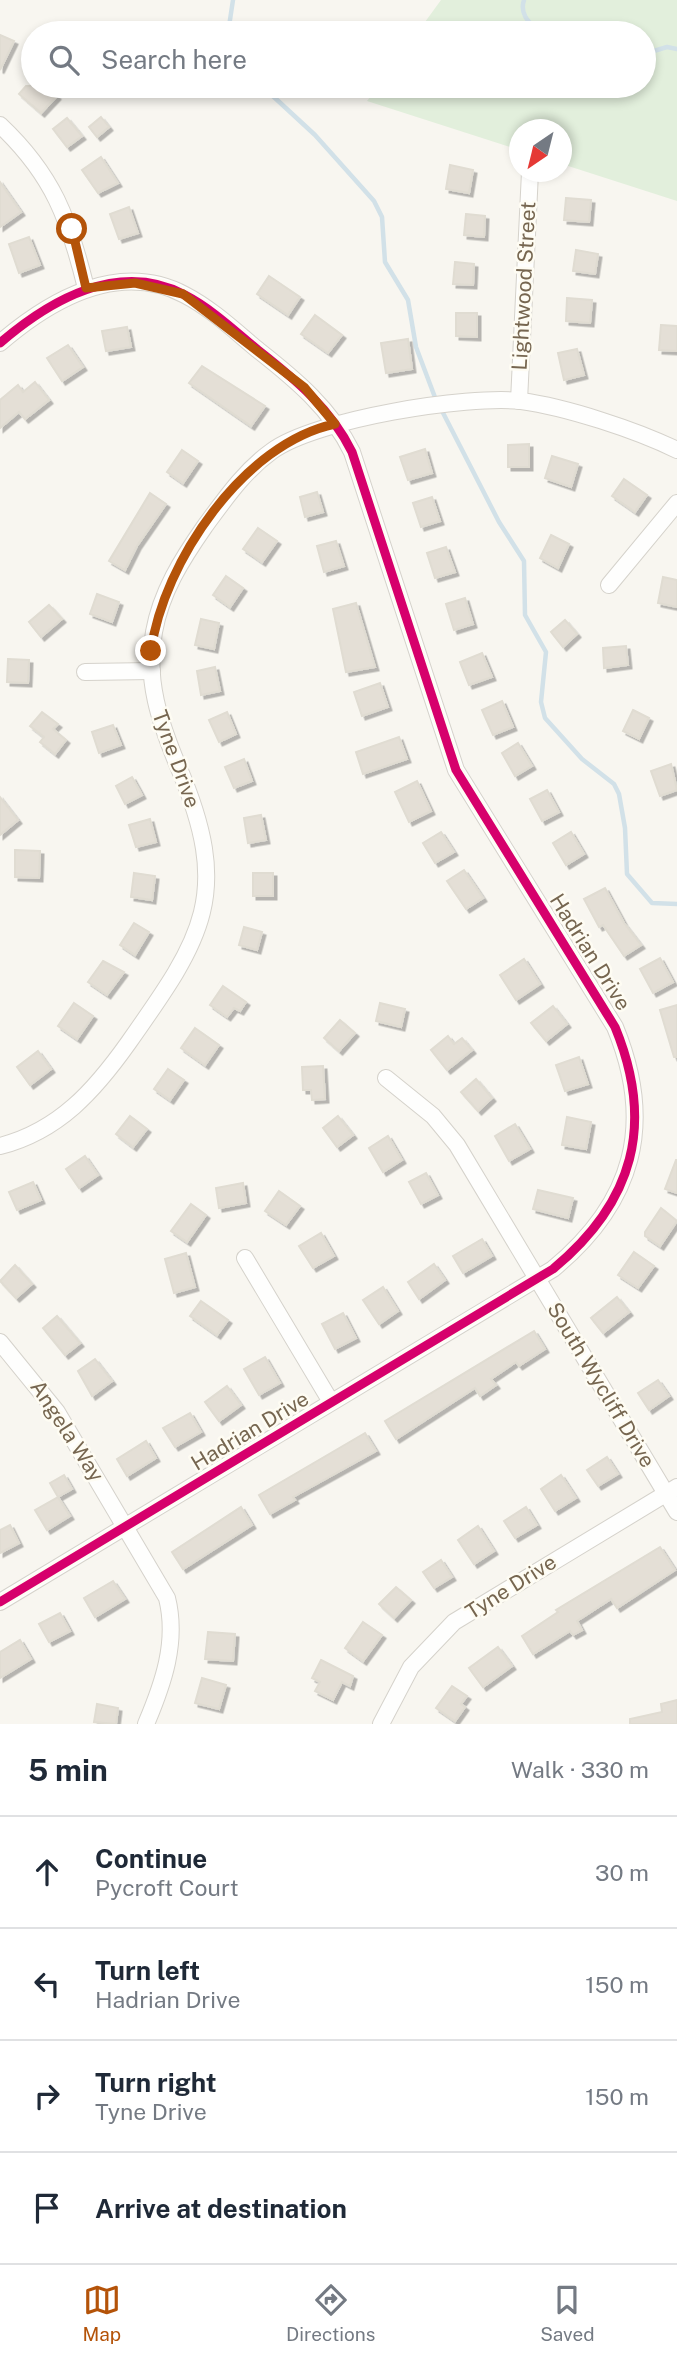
<!DOCTYPE html>
<html lang="en">
<head>
<meta charset="utf-8">
<style>
  :root { --surface:#fff; --page:#f2f2f3; --text:#1f2937; --muted:#747a83; --line:#e0e1e3; --accent:#b45309 }
  body { margin:0; font-family:"Public Sans",sans-serif; background:var(--page); color:var(--text) }
  .compass { position:absolute; left:509px; top:119px; width:63px; height:63px; border-radius:50%; background:var(--surface); box-shadow:0 4px 10px #0003; rotate:215deg }
  .stop { position:absolute; width:21px; height:21px; margin:-16px; border:5px solid #b45309; border-radius:50%; background:#fff }
  .stop.end { background:#b45309; border-color:#fff; box-shadow:0 2px 7px #0008 }
  .list { margin:0; padding:0; list-style:none }
  h2 { display:flex; justify-content:space-between; align-items:center; height:91px; margin:0; padding:0 28px; font-size:30px }
  h2 small { font-size:23px; font-weight:400; color:var(--muted) }
  .list li { display:grid; grid-template-columns:46px 1fr auto; gap:21px; align-items:center; box-sizing:border-box; height:112px; padding:0 28px; border-top:2px solid var(--line) }
  .list b { display:block; font-size:26px; white-space:nowrap }
  .list p { margin:0; font-size:23px; white-space:nowrap; color:var(--muted) }
  .list em { font-size:23px; font-style:normal; color:var(--muted) }
  .icon { flex:none; width:38px; height:38px; fill:none; stroke:currentColor; stroke-width:2; stroke-linecap:round; stroke-linejoin:round }
  .map { position:relative; flex:none; width:677px; height:1724px; overflow:hidden }
  .search { position:absolute; background:var(--surface); box-shadow:0 4px 10px #0003; left:21px; right:21px; top:21px; height:77px; display:flex; align-items:center; gap:18px; box-sizing:border-box; padding:0 24px; border-radius:38px; color:var(--muted); font-size:26px }
  .sheet { height:539px; background:var(--surface) }
  nav { display:flex; justify-content:space-around; align-items:center; box-sizing:border-box; height:98px; border-top:2px solid var(--line); background:var(--surface); font-size:19px; color:var(--muted) }
  nav a { display:grid; justify-items:center; gap:4px }
  nav .on { color:var(--accent) }
  .map>svg:first-child { display:block }
  .green { fill:#e2efdc }
  .lines { fill:none; stroke-linecap:round; stroke-linejoin:round }
  .stream { stroke:#d2e1e8; stroke-width:4.5 }
  .building { fill:#e4dfd6; stroke:#e0dcd2; stroke-width:2; filter:url(#shadow) }
  .minor-casing { stroke:#d5d2cb; stroke-width:18 }
  .minor { stroke:#fefefd; stroke-width:16 }
  .cycleway-casing { stroke:#fefcf3; stroke-width:13 }
  .cycleway { stroke:#d6006c; stroke-width:9 }
  .route { stroke:#b45309; stroke-width:9 }
  .labels { text-anchor:middle; stroke-width:5; stroke-linejoin:round; paint-order:stroke }
  .street-label { font-size:21px; fill:#766650; stroke:#fefcf3 }
</style>
</head>
<body>
<div class="map">
<svg width="677" height="1724" viewBox="0 0 677 1724">
  <defs>
    <filter id="shadow"><feDropShadow dx="3.5" dy="3.5" stdDeviation="0" flood-color="#0004"/></filter>
  </defs>
  <rect width="100%" height="100%" fill="#f8f6f0"/>
  <!-- green -->
  <path class="green" d="M 441,0 L 677,0 L 677,201 L 562,164 L 562,130 L 520,130 L 519,150 L 367,101 L 379,86 L 644,86 L 644,33 L 417,33 Z"/>
  <g class="lines">
    <!-- stream -->
    <g class="stream">
      <path d="M 524,0 C 519,15 530,23 540,33"/>
      <path d="M 228,33 L 233,0"/>
      <path d="M 644,54 L 667,47 L 677,49"/>
      <path d="M 262,86 L 315,135 L 374,201 L 382,217 L 385,262 L 408,300 L 416,347 L 436,400"/>
      <path d="M 440,407 L 499,522 L 524,561 L 525,615 L 546,652 L 541,702 L 545,718 L 582,759 L 614,784 L 619,794 L 625,828 L 627,874 L 652,903 L 677,904"/>
    </g>
  </g>
  <!-- building -->
  <g class="building">
    <path d="M 0,35 L 14,41 L 0,70 Z"/>
    <path d="M 26,86 L 45,86 L 57,96 L 41,113 L 19,94 Z"/>
    <path d="M 101,117 L 109,127 L 97,137 L 89,127 Z"/>
    <path d="M 67,118 L 82,136 L 67,147 L 53,129 Z"/>
    <path d="M 101,157 L 118,183 L 98,193 L 82,170 Z"/>
    <path d="M 450,165 L 473,170 L 469,193 L 446,189 Z"/>
    <path d="M 0,182 L 21,212 L 0,227 Z"/>
    <path d="M 566,198 L 591,200 L 589,222 L 564,220 Z"/>
    <path d="M 129,207 L 138,233 L 119,239 L 110,214 Z"/>
    <path d="M 466,214 L 485,216 L 484,237 L 464,235 Z"/>
    <path d="M 29,237 L 40,265 L 19,273 L 9,244 Z"/>
    <path d="M 576,250 L 598,254 L 595,274 L 573,271 Z"/>
    <path d="M 455,262 L 474,264 L 473,285 L 453,284 Z"/>
    <path d="M 269,276 L 300,297 L 288,315 L 257,294 Z"/>
    <path d="M 567,298 L 592,300 L 590,323 L 566,321 Z"/>
    <path d="M 456,313 L 477,313 L 477,337 L 456,336 Z"/>
    <path d="M 315,315 L 342,335 L 328,353 L 301,334 Z"/>
    <path d="M 661,325 L 677,326 L 677,351 L 659,350 Z"/>
    <path d="M 127,327 L 131,347 L 106,351 L 102,331 Z"/>
    <path d="M 408,339 L 412,369 L 386,373 L 381,343 Z"/>
    <path d="M 68,345 L 83,367 L 62,381 L 47,358 Z"/>
    <path d="M 577,349 L 584,375 L 564,380 L 558,353 Z"/>
    <path d="M 202,366 L 265,406 L 251,426 L 189,383 Z"/>
    <path d="M 35,382 L 49,400 L 25,419 L 19,412 L 0,428 L 0,400 L 18,385 L 23,392 Z"/>
    <path d="M 529,444 L 529,467 L 508,467 L 508,445 Z"/>
    <path d="M 425,449 L 432,473 L 408,480 L 400,457 Z"/>
    <path d="M 182,450 L 198,461 L 183,483 L 167,472 Z"/>
    <path d="M 552,456 L 578,464 L 571,487 L 545,478 Z"/>
    <path d="M 624,479 L 647,495 L 635,512 L 612,496 Z"/>
    <path d="M 317,492 L 323,512 L 305,517 L 300,497 Z"/>
    <path d="M 150,493 L 166,504 L 137,546 L 125,570 L 109,561 Z"/>
    <path d="M 432,497 L 440,521 L 421,527 L 413,503 Z"/>
    <path d="M 258,528 L 277,541 L 262,562 L 243,549 Z"/>
    <path d="M 551,535 L 569,544 L 558,568 L 540,558 Z"/>
    <path d="M 336,541 L 344,566 L 324,572 L 317,546 Z"/>
    <path d="M 446,547 L 455,572 L 435,578 L 427,553 Z"/>
    <path d="M 226,576 L 243,588 L 230,607 L 213,595 Z"/>
    <path d="M 663,577 L 677,580 L 677,607 L 658,603 Z"/>
    <path d="M 97,594 L 119,602 L 112,622 L 90,614 Z"/>
    <path d="M 465,598 L 473,624 L 454,630 L 446,604 Z"/>
    <path d="M 356,603 L 375,667 L 346,672 L 333,609 Z"/>
    <path d="M 49,605 L 62,619 L 41,637 L 29,622 Z"/>
    <path d="M 201,619 L 219,623 L 214,649 L 195,645 Z"/>
    <path d="M 565,620 L 577,634 L 563,647 L 551,632 Z"/>
    <path d="M 626,646 L 628,665 L 604,668 L 603,648 Z"/>
    <path d="M 482,653 L 492,677 L 469,685 L 460,662 Z"/>
    <path d="M 8,659 L 29,660 L 28,683 L 7,682 Z"/>
    <path d="M 215,667 L 220,691 L 201,695 L 197,671 Z"/>
    <path d="M 380,683 L 388,707 L 362,716 L 354,692 Z"/>
    <path d="M 502,701 L 513,727 L 493,735 L 482,710 Z"/>
    <path d="M 633,710 L 649,718 L 639,739 L 623,731 Z"/>
    <path d="M 42,712 L 58,724 L 53,729 L 66,740 L 55,754 L 40,742 L 44,737 L 30,726 Z"/>
    <path d="M 227,712 L 236,734 L 219,742 L 209,720 Z"/>
    <path d="M 113,725 L 121,745 L 99,753 L 92,732 Z"/>
    <path d="M 399,737 L 407,759 L 363,774 L 356,752 Z"/>
    <path d="M 518,743 L 532,766 L 515,776 L 502,753 Z"/>
    <path d="M 244,759 L 252,781 L 234,788 L 225,767 Z"/>
    <path d="M 671,764 L 677,790 L 660,796 L 651,771 Z"/>
    <path d="M 132,777 L 142,795 L 125,804 L 116,786 Z"/>
    <path d="M 417,781 L 431,811 L 409,822 L 395,792 Z"/>
    <path d="M 547,790 L 559,812 L 542,821 L 530,799 Z"/>
    <path d="M 0,797 L 18,820 L 0,835 Z"/>
    <path d="M 261,815 L 266,840 L 248,843 L 244,818 Z"/>
    <path d="M 150,819 L 156,842 L 136,847 L 129,825 Z"/>
    <path d="M 441,832 L 454,852 L 435,863 L 423,843 Z"/>
    <path d="M 571,832 L 584,854 L 566,865 L 553,843 Z"/>
    <path d="M 15,850 L 40,851 L 39,878 L 15,877 Z"/>
    <path d="M 464,870 L 483,898 L 466,909 L 447,881 Z"/>
    <path d="M 134,873 L 155,876 L 152,900 L 131,897 Z"/>
    <rect x="253" y="873" width="20" height="23"/>
    <path d="M 605,888 L 624,923 L 641,945 L 624,956 L 603,925 L 599,927 L 584,899 Z"/>
    <path d="M 134,923 L 149,932 L 135,955 L 120,945 Z"/>
    <path d="M 244,927 L 262,932 L 257,950 L 239,945 Z"/>
    <path d="M 660,958 L 673,982 L 653,993 L 640,969 Z"/>
    <path d="M 524,959 L 540,984 L 516,1000 L 500,975 Z"/>
    <path d="M 103,961 L 124,972 L 107,995 L 88,982 Z"/>
    <path d="M 223,986 L 246,1002 L 240,1011 L 234,1008 L 227,1017 L 210,1005 Z"/>
    <path d="M 74,1003 L 93,1016 L 77,1039 L 58,1026 Z"/>
    <path d="M 380,1003 L 405,1009 L 401,1027 L 376,1021 Z"/>
    <path d="M 677,1005 L 677,1057 L 674,1057 L 660,1010 Z"/>
    <path d="M 553,1006 L 567,1024 L 546,1041 L 531,1023 Z"/>
    <path d="M 340,1020 L 355,1033 L 339,1051 L 324,1038 Z"/>
    <path d="M 195,1028 L 219,1045 L 205,1065 L 181,1048 Z"/>
    <path d="M 448,1036 L 454,1044 L 462,1038 L 472,1050 L 447,1070 L 431,1050 Z"/>
    <path d="M 38,1051 L 51,1069 L 30,1085 L 17,1067 Z"/>
    <path d="M 579,1057 L 588,1084 L 565,1091 L 556,1065 Z"/>
    <path d="M 323,1066 L 325,1099 L 312,1100 L 311,1090 L 303,1090 L 302,1067 Z"/>
    <path d="M 168,1069 L 184,1080 L 170,1100 L 154,1089 Z"/>
    <path d="M 476,1079 L 492,1098 L 478,1111 L 461,1092 Z"/>
    <path d="M 130,1116 L 147,1129 L 133,1147 L 116,1134 Z"/>
    <path d="M 338,1116 L 353,1135 L 337,1147 L 323,1128 Z"/>
    <path d="M 567,1117 L 591,1122 L 586,1149 L 562,1145 Z"/>
    <path d="M 515,1124 L 530,1149 L 509,1161 L 495,1136 Z"/>
    <path d="M 388,1136 L 402,1160 L 383,1172 L 369,1148 Z"/>
    <path d="M 85,1156 L 98,1175 L 79,1188 L 66,1169 Z"/>
    <path d="M 676,1160 L 677,1160 L 677,1193 L 665,1189 Z"/>
    <path d="M 426,1173 L 438,1195 L 421,1204 L 409,1182 Z"/>
    <path d="M 33,1182 L 41,1200 L 17,1210 L 9,1192 Z"/>
    <path d="M 243,1183 L 246,1203 L 219,1208 L 216,1188 Z"/>
    <path d="M 538,1190 L 573,1198 L 568,1218 L 533,1209 Z"/>
    <path d="M 279,1191 L 300,1206 L 286,1225 L 265,1211 Z"/>
    <path d="M 191,1204 L 206,1215 L 187,1242 L 171,1231 Z"/>
    <path d="M 661,1208 L 677,1221 L 660,1246 L 645,1236 L 645,1232 Z"/>
    <path d="M 321,1233 L 334,1256 L 313,1268 L 299,1246 Z"/>
    <path d="M 482,1239 L 492,1256 L 463,1273 L 453,1256 Z"/>
    <path d="M 634,1252 L 654,1266 L 638,1288 L 618,1275 Z"/>
    <path d="M 186,1253 L 195,1287 L 174,1293 L 165,1259 Z"/>
    <path d="M 434,1264 L 445,1280 L 419,1299 L 408,1282 Z"/>
    <path d="M 15,1265 L 32,1284 L 16,1298 L 0,1281 Z"/>
    <path d="M 383,1287 L 398,1311 L 379,1324 L 363,1300 Z"/>
    <path d="M 617,1297 L 629,1312 L 603,1333 L 591,1318 Z"/>
    <path d="M 201,1301 L 228,1320 L 217,1335 L 190,1316 Z"/>
    <path d="M 343,1313 L 356,1338 L 335,1349 L 322,1324 Z"/>
    <path d="M 57,1316 L 80,1343 L 65,1355 L 43,1328 Z"/>
    <path d="M 534,1331 L 545,1349 L 519,1366 L 516,1362 L 491,1379 L 496,1385 L 480,1396 L 475,1388 L 396,1439 L 385,1421 Z"/>
    <path d="M 265,1357 L 280,1383 L 259,1395 L 244,1369 Z"/>
    <path d="M 95,1359 L 112,1381 L 92,1396 L 78,1371 Z"/>
    <path d="M 658,1380 L 669,1396 L 649,1410 L 638,1393 Z"/>
    <path d="M 227,1386 L 241,1405 L 219,1421 L 205,1402 Z"/>
    <path d="M 190,1413 L 201,1432 L 175,1447 L 163,1428 Z"/>
    <path d="M 365,1433 L 376,1451 L 293,1497 L 295,1500 L 270,1514 L 259,1495 Z"/>
    <path d="M 146,1441 L 156,1458 L 127,1476 L 117,1459 Z"/>
    <path d="M 607,1457 L 618,1474 L 598,1486 L 587,1470 Z"/>
    <path d="M 64,1475 L 72,1489 L 58,1497 L 70,1516 L 47,1530 L 35,1510 L 58,1497 L 50,1483 Z"/>
    <path d="M 561,1475 L 576,1498 L 555,1511 L 541,1489 Z"/>
    <path d="M 241,1507 L 252,1525 L 183,1569 L 172,1552 Z"/>
    <path d="M 526,1507 L 537,1525 L 515,1538 L 504,1521 Z"/>
    <path d="M 10,1525 L 19,1543 L 0,1553 L 0,1530 Z"/>
    <path d="M 478,1526 L 494,1551 L 474,1564 L 458,1540 Z"/>
    <path d="M 660,1547 L 675,1570 L 617,1608 L 611,1599 L 577,1621 L 582,1630 L 573,1635 L 570,1631 L 533,1654 L 522,1636 L 558,1612 L 556,1610 Z"/>
    <path d="M 441,1560 L 452,1577 L 434,1588 L 423,1572 Z"/>
    <path d="M 113,1581 L 125,1599 L 95,1617 L 84,1598 Z"/>
    <path d="M 396,1587 L 411,1600 L 394,1618 L 379,1604 Z"/>
    <path d="M 60,1613 L 70,1631 L 49,1642 L 39,1624 Z"/>
    <path d="M 363,1622 L 382,1635 L 363,1661 L 345,1648 Z"/>
    <path d="M 208,1632 L 235,1634 L 233,1661 L 205,1659 Z"/>
    <path d="M 20,1640 L 31,1659 L 0,1678 L 0,1652 Z"/>
    <path d="M 498,1647 L 512,1666 L 483,1687 L 469,1668 Z"/>
    <path d="M 321,1660 L 353,1676 L 350,1686 L 342,1682 L 333,1700 L 315,1691 L 320,1682 L 312,1678 Z"/>
    <path d="M 202,1678 L 226,1685 L 219,1709 L 195,1703 Z"/>
    <path d="M 452,1686 L 467,1696 L 461,1704 L 465,1707 L 455,1721 L 436,1708 Z"/>
    <path d="M 677,1700 L 677,1724 L 630,1724 L 630,1719 L 662,1712 L 661,1704 Z"/>
    <path d="M 97,1704 L 118,1708 L 116,1724 L 94,1722 Z"/>
  </g>
  <g class="lines">
    <defs>
      <g id="minor">
        <path d="M 0,125 C 53,175 69,219 86,288"/>
        <path d="M 0,343 C 50,300 119,260 185,295 C 212,309 235,331 258,350 C 295,379 331,409 352,452 L 456,770 L 615,1027 C 655,1124 634,1202 553,1269 L 0,1602"/>
        <path d="M 519,401 L 530,172"/>
        <path d="M 609,585 L 677,503"/>
        <path d="M 85,672 L 152,671"/>
        <path d="M 386,1078 L 433,1116 L 457,1145 L 677,1512"/>
        <path d="M 0,1146 C 59,1131 95,1090 129,1042 C 203,937 233,894 178,766 C 160,723 145,680 154,632 C 161,592 182,559 205,526 C 225,499 244,471 272,451 C 316,419 467,395 521,401 C 566,407 636,430 677,450"/>
        <path d="M 245,1258 L 331,1402"/>
        <path d="M 0,1342 L 57,1412 L 167,1598 C 178,1642 163,1684 146,1724"/>
        <path d="M 381,1724 L 411,1667 L 454,1622 L 677,1487"/>
      </g>
    </defs>
    <!-- minor casing -->
    <use href="#minor" class="minor-casing"/>
    <!-- minor -->
    <use href="#minor" class="minor"/>
    <defs>
      <path id="cycleway" d="M 0,343 C 50,300 119,260 185,295 C 212,309 235,331 258,350 C 295,379 331,409 352,452 L 456,770 L 615,1027 C 655,1124 634,1202 553,1269 L 0,1602"/>
    </defs>
    <!-- cycleway casing -->
    <use href="#cycleway" class="cycleway-casing"/>
    <!-- cycleway -->
    <use href="#cycleway" class="cycleway"/>
  </g>
  <g class="lines">
    <!-- route -->
    <path class="route" d="M 72,229 L 86,288 L 135,283 L 183,294 L 304,387 L 335,424 C 244,443 163,562 151,651"/>
  </g>
  <g class="labels">
    <!-- street labels -->
    <g class="street-label">
      <text transform="translate(524 286) rotate(-87)" y="7">Lightwood Street</text>
      <text transform="translate(176 759) rotate(70)" y="7">Tyne Drive</text>
      <text transform="translate(590 952) rotate(58)" y="7">Hadrian Drive</text>
      <text transform="translate(601 1385) rotate(59)" y="7">South Wycliff Drive</text>
      <text transform="translate(67 1431) rotate(57)" y="7">Angela Way</text>
      <text transform="translate(250 1431) rotate(-31)" y="7">Hadrian Drive</text>
      <text transform="translate(511 1587) rotate(-32)" y="7">Tyne Drive</text>
    </g>
  </g>
</svg>
<svg class="compass" viewBox="-18 -18 36 36"><path d="M0-13l5 13h-10z" fill="#e53935"/><path d="M0 13l5-13h-10z" fill="#747a83"/></svg>
<div class="stop" style="left:72px;top:229px"></div>
<div class="stop end" style="left:151px;top:651px"></div>
<div class="search"><svg class="icon" aria-label="search" viewBox="0 0 24 24"><circle cx="10" cy="10" r="6"/><path d="M15 15l6 6"/></svg>Search here</div>
</div>
<section class="sheet">
<h2>5 min<small>Walk · 330 m</small></h2>
<ul class="list">
<li><svg class="icon" aria-label="ahead" viewBox="0 0 24 24"><path d="M12 20V5M6 11l6-6 6 6"/></svg><div><b>Continue</b><p>Pycroft Court</p></div><em>30 m</em></li>
<li><svg class="icon" aria-label="left" viewBox="0 0 24 24"><path d="M17 20v-9H6M10 6l-5 5 5 5"/></svg><div><b>Turn left</b><p>Hadrian Drive</p></div><em>150 m</em></li>
<li><svg class="icon" aria-label="right" viewBox="0 0 24 24"><path d="M7 20v-9h11M14 6l5 5-5 5"/></svg><div><b>Turn right</b><p>Tyne Drive</p></div><em>150 m</em></li>
<li><svg class="icon" aria-label="arrive" viewBox="0 0 24 24"><path d="M6 21V4h12l-3 4 3 4H6"/></svg><div><b>Arrive at destination</b></div></li>
</ul>
</section>
<nav>
<a class="on"><svg class="icon" aria-label="map" viewBox="0 0 24 24"><path d="M3 6l6-2 6 2 6-2v14l-6 2-6-2-6 2zM9 4v14M15 6v14"/></svg>Map</a>
<a><svg class="icon" aria-label="directions" viewBox="0 0 24 24"><path d="M12 3l9 9-9 9-9-9zM9 14v-3h6M13 9l2 2-2 2"/></svg>Directions</a>
<a><svg class="icon" aria-label="saved" viewBox="0 0 24 24"><path d="M7 4h10v16l-5-4-5 4z"/></svg>Saved</a>
</nav>
</body>
</html>
